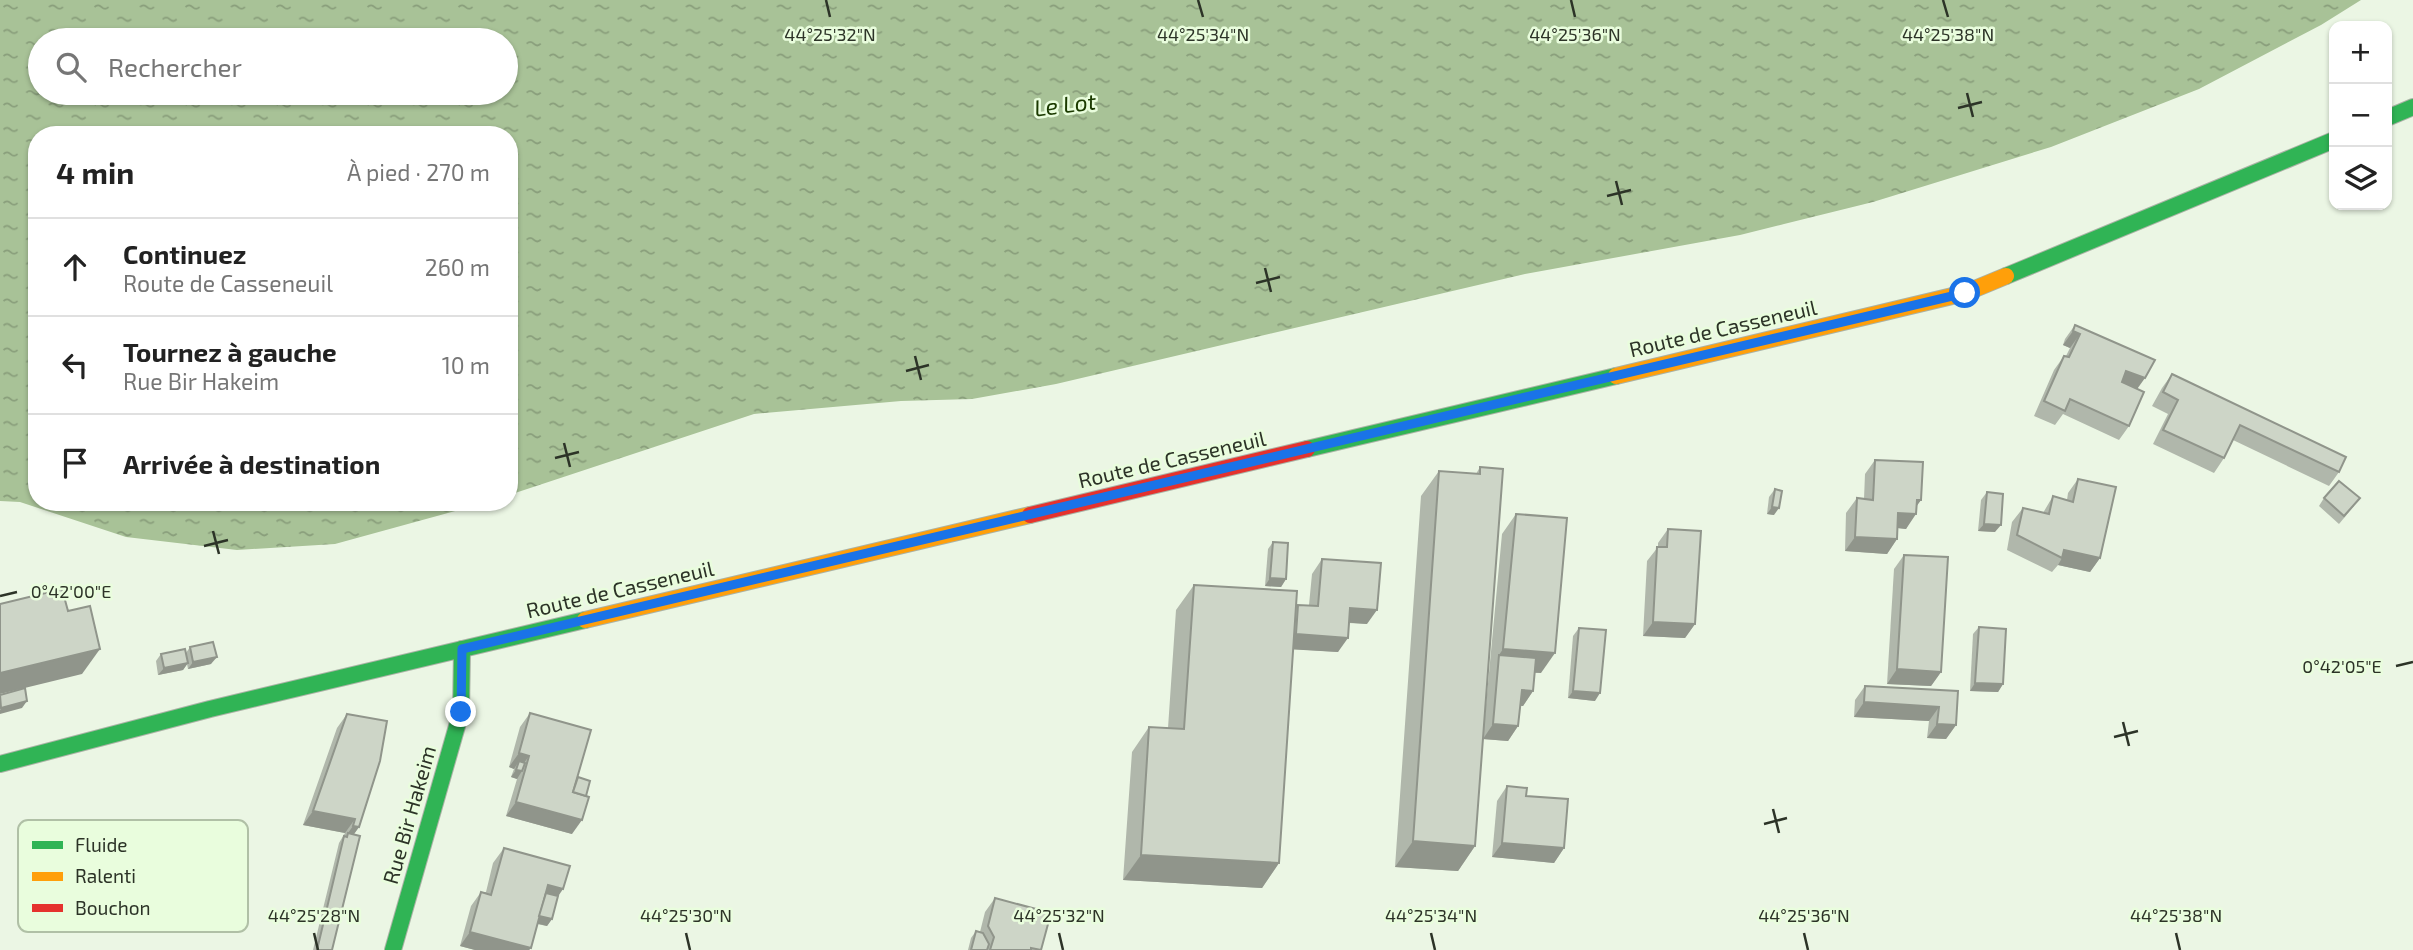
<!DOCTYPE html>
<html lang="fr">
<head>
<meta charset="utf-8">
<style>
  :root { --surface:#fff; --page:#f6f6f6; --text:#222; --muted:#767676; --line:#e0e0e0 }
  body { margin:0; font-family:"Exo 2",sans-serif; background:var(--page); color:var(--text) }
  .controls { position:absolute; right:21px; top:21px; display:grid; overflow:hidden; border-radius:14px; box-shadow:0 2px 5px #0004 }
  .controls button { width:63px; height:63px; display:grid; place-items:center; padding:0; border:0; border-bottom:2px solid var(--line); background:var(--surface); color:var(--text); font:35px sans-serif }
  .stop { position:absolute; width:21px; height:21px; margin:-16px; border:5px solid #1a73e8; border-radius:50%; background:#fff }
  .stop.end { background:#1a73e8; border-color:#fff; box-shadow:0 2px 7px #0008 }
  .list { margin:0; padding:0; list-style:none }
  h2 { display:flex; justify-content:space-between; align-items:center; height:91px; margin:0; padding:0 28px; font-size:30px }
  h2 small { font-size:23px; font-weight:400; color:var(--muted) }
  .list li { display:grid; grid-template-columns:46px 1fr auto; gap:21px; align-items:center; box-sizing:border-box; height:98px; padding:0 28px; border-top:2px solid var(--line) }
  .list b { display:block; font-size:26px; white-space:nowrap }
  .list p { margin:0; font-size:23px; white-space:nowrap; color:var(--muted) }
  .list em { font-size:23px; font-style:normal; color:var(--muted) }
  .icon { flex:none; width:38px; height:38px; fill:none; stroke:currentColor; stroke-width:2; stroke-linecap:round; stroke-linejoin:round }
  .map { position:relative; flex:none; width:2413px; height:950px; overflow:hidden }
  .search { position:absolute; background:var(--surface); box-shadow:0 2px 5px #0004; left:28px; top:28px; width:490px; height:77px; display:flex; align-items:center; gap:18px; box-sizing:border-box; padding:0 24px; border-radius:38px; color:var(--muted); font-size:26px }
  .panel { position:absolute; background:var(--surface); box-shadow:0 2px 5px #0004; left:28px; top:126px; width:490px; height:385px; border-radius:28px }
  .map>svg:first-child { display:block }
  .water { fill:url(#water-ripples); fill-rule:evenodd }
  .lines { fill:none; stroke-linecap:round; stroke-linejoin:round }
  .fast-casing { stroke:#aab2a5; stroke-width:18 }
  .slow-casing { stroke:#aab2a5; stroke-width:18 }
  .jam-casing { stroke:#aab2a5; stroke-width:18 }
  .fast { stroke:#30b455; stroke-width:16 }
  .slow { stroke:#ff9f0a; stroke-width:16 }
  .jam { stroke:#e5322d; stroke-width:16 }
  .wall { fill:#b0b7ab }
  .shaded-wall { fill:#90958b }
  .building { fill:#cdd5c7; stroke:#90958b; stroke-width:2 }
  .route { stroke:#1a73e8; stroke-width:9 }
  .ticks { fill:none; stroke:#2c3327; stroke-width:2.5 }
  .labels { text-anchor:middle; stroke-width:5; stroke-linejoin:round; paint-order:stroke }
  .street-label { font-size:21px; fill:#2c3327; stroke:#e9fddd }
  .water-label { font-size:23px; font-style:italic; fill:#1b3a00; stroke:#e9fddd }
  .key { fill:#e9fddd; stroke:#b0c0a6; stroke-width:2 }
  .key-label { font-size:19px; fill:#2c3327 }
  .ticks-label { font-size:18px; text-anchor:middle; fill:#2c3327; stroke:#e9fddd; stroke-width:5; stroke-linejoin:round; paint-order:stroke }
</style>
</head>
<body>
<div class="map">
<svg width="2413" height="950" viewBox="0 0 2413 950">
  <defs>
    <pattern id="water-ripples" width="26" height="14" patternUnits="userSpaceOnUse" patternTransform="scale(1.75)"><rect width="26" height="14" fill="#a8c297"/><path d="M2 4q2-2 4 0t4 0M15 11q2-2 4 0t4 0" fill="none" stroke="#899e7b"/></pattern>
  </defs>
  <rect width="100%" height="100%" fill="#ebf6e4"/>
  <!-- water -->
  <path class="water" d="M 0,0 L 2361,0 L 2321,25 L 2199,89 L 2051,147 L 1873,202 L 1740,235 L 1525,274 L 1056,384 L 972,399 L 901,401 L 754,414 L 509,495 L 509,135 L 37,135 L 37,502 L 488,502 L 335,544 L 237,550 L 126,537 L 20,502 L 0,501 ZM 40,40 L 506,40 L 506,93 L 40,93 Z"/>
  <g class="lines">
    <defs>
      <g id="fast">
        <path d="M 2387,118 L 2413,107"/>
        <path d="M 2006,276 L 2334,140"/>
        <path d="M 1307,449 L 1616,376"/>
        <path d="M 0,764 L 210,709 L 585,620"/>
        <path d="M 393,950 L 461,712 L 462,649"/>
      </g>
      <g id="slow">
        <path d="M 1616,376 L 1965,293 L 2006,276"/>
        <path d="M 585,620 L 1030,515"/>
      </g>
      <path id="jam" d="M 1030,515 L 1307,449"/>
    </defs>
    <!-- fast casing -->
    <use href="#fast" class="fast-casing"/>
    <!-- slow casing -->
    <use href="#slow" class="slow-casing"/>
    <!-- jam casing -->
    <use href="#jam" class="jam-casing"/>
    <!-- fast -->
    <use href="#fast" class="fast"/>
    <!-- slow -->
    <use href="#slow" class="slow"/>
    <!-- jam -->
    <use href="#jam" class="jam"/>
  </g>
  <!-- wall -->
  <g class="wall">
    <path d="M 2075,325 L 2137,389 L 2129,426 L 2119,440 L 2063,414 L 2055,425 L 2034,416 L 2054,370 L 2064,356 L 2066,356 L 2070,348 L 2063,345 L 2065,339 Z"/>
    <path d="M 2172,374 L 2339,472 L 2329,486 L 2233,440 L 2224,458 L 2214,473 L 2153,444 L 2168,414 L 2152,406 L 2162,388 Z"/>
    <path d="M 1875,460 L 1921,500 L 1917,505 L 1906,529 L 1898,528 L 1897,539 L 1887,554 L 1845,551 L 1846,513 L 1857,498 L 1864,499 L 1865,474 Z"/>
    <path d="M 1480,467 L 1483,737 L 1502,534 L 1516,514 L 1541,673 L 1535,673 L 1533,691 L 1523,706 L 1520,706 L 1518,726 L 1508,741 L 1483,739 L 1475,846 L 1458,871 L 1395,867 L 1421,496 L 1439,471 L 1476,474 Z"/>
    <path d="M 2078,479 L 2100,558 L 2090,572 L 2058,565 L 2052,572 L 2007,550 L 2012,522 L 2023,508 L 2043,513 L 2053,496 L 2067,500 L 2068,493 Z"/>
    <path d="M 1775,489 L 1774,515 L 1767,514 L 1769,497 Z"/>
    <path d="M 1987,492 L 1995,532 L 1978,531 L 1981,500 Z"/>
    <path d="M 2324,498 L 2354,506 L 2339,524 L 2319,506 Z"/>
    <path d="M 1668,529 L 1695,624 L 1685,638 L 1643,636 L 1647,561 L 1658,547 L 1658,543 Z"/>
    <path d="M 1273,542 L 1286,579 L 1281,587 L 1265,586 L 1268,549 Z"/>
    <path d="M 1904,555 L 1941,672 L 1931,686 L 1887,684 L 1894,569 Z"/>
    <path d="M 1322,559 L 1367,624 L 1349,623 L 1338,652 L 1293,649 L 1279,863 L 1262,888 L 1123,880 L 1132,752 L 1149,727 L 1168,728 L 1176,610 L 1194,585 L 1295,608 L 1298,605 L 1309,605 L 1312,574 Z"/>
    <path d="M 1979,627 L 2003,684 L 1998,692 L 1970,691 L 1973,634 Z"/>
    <path d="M 1579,628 L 1595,701 L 1568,698 L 1573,636 Z"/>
    <path d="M 190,647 L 211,664 L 188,669 L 187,664 L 183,670 L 158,675 L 156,661 L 161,654 L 186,653 Z"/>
    <path d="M 1865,686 L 1958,691 L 1956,725 L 1946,739 L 1927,738 L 1929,721 L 1854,717 L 1855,700 Z"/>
    <path d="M 530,713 L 578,777 L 572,834 L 506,816 L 517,779 L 511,777 L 514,769 L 509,767 L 520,727 Z"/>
    <path d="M 347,714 L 359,827 L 354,834 L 332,950 L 313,950 L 339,843 L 345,833 L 303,825 L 337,728 Z"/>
    <path d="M 1507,786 L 1526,796 L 1564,848 L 1554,863 L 1492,857 L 1497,801 Z"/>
    <path d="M 504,848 L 558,896 L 552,919 L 547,926 L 537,924 L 531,948 L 529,950 L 475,950 L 460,946 L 471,906 L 481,892 L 486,892 L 493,863 Z"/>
    <path d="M 995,898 L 1041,950 L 968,950 L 971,938 L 976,931 L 980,932 L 985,912 Z"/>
  </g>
  <!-- shaded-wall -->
  <g class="shaded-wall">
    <path d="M 2073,331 L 2080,334 L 2070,348 L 2063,345 Z"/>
    <path d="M 2126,371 L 2145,378 L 2135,392 L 2116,385 Z"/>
    <path d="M 1917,500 L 1921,500 L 1911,514 L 1916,514 L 1906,529 L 1888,527 L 1898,513 Z"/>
    <path d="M 1772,507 L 1779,508 L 1774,515 L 1767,514 Z"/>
    <path d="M 1984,524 L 2001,525 L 1995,532 L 1978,531 Z"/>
    <path d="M 1855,537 L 1897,539 L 1887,554 L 1845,551 Z"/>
    <path d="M 2064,550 L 2100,558 L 2090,572 L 2058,565 L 2062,558 Z"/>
    <path d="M 1270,578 L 1286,579 L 1281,587 L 1265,586 Z"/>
    <path d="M 1350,608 L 1377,610 L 1367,624 L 1340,622 Z"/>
    <path d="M 1653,622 L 1695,624 L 1685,638 L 1643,636 Z"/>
    <path d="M 1296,634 L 1348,638 L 1338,652 L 1286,649 Z"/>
    <path d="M 100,649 L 82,674 L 0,694 L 0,673 Z"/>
    <path d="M 1503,649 L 1555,653 L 1541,673 L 1498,670 L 1499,655 Z"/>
    <path d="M 217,657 L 211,664 L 188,669 L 193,662 Z"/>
    <path d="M 188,663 L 183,670 L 158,675 L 164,668 Z"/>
    <path d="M 1897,669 L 1941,672 L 1931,686 L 1887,684 Z"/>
    <path d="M 1975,683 L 2003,684 L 1998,692 L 1970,691 Z"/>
    <path d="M 1522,690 L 1533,691 L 1523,706 L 1512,705 Z"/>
    <path d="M 1573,691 L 1600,693 L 1595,701 L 1568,698 Z"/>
    <path d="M 27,701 L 22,708 L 0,714 L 0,710 L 1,708 Z"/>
    <path d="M 1864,702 L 1939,707 L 1929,721 L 1854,717 Z"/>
    <path d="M 1493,724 L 1518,726 L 1508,741 L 1483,739 Z"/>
    <path d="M 1937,724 L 1956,725 L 1946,739 L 1927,738 Z"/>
    <path d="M 519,753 L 529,756 L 519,770 L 519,761 L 514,769 L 509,767 Z"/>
    <path d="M 516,770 L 522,771 L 517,779 L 511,777 Z"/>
    <path d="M 516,802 L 582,820 L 572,834 L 506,816 Z"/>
    <path d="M 313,811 L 355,819 L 345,833 L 303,825 Z"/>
    <path d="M 353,826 L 359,827 L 349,841 L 347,837 L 348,833 Z"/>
    <path d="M 1413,841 L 1475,846 L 1458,871 L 1395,867 Z"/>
    <path d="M 1502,843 L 1564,848 L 1554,863 L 1492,857 Z"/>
    <path d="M 1141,855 L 1279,863 L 1262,888 L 1123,880 Z"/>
    <path d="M 548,885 L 563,889 L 553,904 L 540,900 Z"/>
    <path d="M 536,915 L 552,919 L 547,926 L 531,922 Z"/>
    <path d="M 470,932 L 531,948 L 529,950 L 475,950 L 460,946 Z"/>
  </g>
  <!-- building -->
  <g class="building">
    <path d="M 2075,325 L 2155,360 L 2145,378 L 2126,371 L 2122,382 L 2144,392 L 2129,426 L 2070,399 L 2065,411 L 2044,401 L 2064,356 L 2069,357 L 2080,334 L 2073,331 Z"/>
    <path d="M 2172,374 L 2346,457 L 2339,472 L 2240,425 L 2224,458 L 2163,430 L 2178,400 L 2163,392 Z"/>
    <path d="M 1875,460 L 1923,462 L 1921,500 L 1917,500 L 1916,514 L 1898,513 L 1897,539 L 1855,537 L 1857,498 L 1873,500 Z"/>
    <path d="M 1480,467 L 1503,469 L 1475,846 L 1413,841 L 1439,471 L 1480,474 Z"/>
    <path d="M 2078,479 L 2116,487 L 2100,558 L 2064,550 L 2062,558 L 2017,535 L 2023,508 L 2049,514 L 2053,496 L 2073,502 Z"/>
    <path d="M 2339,481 L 2360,498 L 2344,516 L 2324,498 Z"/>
    <path d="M 1775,489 L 1782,491 L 1779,508 L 1772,507 Z"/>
    <path d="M 1987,492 L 2003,494 L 2001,525 L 1984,524 Z"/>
    <path d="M 1516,514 L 1567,518 L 1555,653 L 1503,649 Z"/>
    <path d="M 1668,529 L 1701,531 L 1695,624 L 1653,622 L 1657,547 L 1667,547 Z"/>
    <path d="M 1273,542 L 1288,543 L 1286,579 L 1270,578 Z"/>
    <path d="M 1904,555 L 1948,557 L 1941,672 L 1897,669 Z"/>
    <path d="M 1322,559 L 1381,563 L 1377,610 L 1350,608 L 1348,638 L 1296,634 L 1298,605 L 1318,606 Z"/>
    <path d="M 1194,585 L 1297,591 L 1279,863 L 1141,855 L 1149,727 L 1184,729 Z"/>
    <path d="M 62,589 L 68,611 L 90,606 L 100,649 L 0,673 L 0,604 Z"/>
    <path d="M 1979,627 L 2006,629 L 2003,684 L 1975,683 Z"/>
    <path d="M 1579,628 L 1606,630 L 1600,693 L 1573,691 Z"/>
    <path d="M 213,642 L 217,657 L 193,662 L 190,647 Z"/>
    <path d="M 185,649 L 188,663 L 164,668 L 161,654 Z"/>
    <path d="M 1499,655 L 1536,658 L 1533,691 L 1522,690 L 1518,726 L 1493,724 Z"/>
    <path d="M 1865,686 L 1958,691 L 1956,725 L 1937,724 L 1939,707 L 1864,702 Z"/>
    <path d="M 25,688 L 27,701 L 1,708 L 0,695 Z"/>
    <path d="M 530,713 L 591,730 L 573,792 L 589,797 L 582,820 L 516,802 L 529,756 L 519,753 Z"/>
    <path d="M 347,714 L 387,721 L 380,761 L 359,827 L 353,826 L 355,819 L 313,811 Z"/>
    <path d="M 519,761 L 525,763 L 522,771 L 516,770 Z"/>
    <path d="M 578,777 L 590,781 L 586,796 L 573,792 Z"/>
    <path d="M 1507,786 L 1527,788 L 1526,796 L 1568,799 L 1564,848 L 1502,843 Z"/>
    <path d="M 348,833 L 360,836 L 332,950 L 317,950 L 344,836 L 347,837 Z"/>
    <path d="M 504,848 L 570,866 L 563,889 L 548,885 L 531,948 L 470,932 L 481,892 L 491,895 Z"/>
    <path d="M 546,893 L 558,896 L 552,919 L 539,916 Z"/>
    <path d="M 995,898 L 1051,913 L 1041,950 L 1031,948 L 1031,950 L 990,950 L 994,937 L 988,926 Z"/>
    <path d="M 976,931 L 983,933 L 989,944 L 987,950 L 971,950 Z"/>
  </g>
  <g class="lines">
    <!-- route -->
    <path class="route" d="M 461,712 L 462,649 L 1965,293"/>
  </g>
  <!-- ticks -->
  <path class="ticks" d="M 826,0 L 830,17M 1198,0 L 1203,17M 1571,0 L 1575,17M 1943,0 L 1948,17M 1967,93 L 1973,117M 1958,108 L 1982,102M 1616,181 L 1622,205M 1607,196 L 1631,190M 1265,268 L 1271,292M 1256,283 L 1280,277M 915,356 L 921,380M 906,371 L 929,365M 564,443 L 570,467M 555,458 L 579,452M 213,531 L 219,554M 204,546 L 228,540M 0,596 L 17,592M 2396,666 L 2413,662M 2123,722 L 2129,746M 2114,737 L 2138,731M 1773,809 L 1779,833M 1764,824 L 1787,818M 314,933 L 318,950M 686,933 L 690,950M 1059,933 L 1063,950M 1431,933 L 1435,950M 1804,933 L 1808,950M 2176,933 L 2180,950"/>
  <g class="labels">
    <!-- street labels -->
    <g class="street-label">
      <text transform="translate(1723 329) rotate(-13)" y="7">Route de Casseneuil</text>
      <text transform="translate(1172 460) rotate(-13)" y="7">Route de Casseneuil</text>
      <text transform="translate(620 590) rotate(-13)" y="7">Route de Casseneuil</text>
      <text transform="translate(410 815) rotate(-74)" y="7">Rue Bir Hakeim</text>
    </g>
    <!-- water labels -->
    <g class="water-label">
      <text transform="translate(1065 105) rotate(-7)" y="8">Le Lot</text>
    </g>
  </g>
  <!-- legend -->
  <rect x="18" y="820" width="230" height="112" rx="10" class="key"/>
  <rect x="32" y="841" width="31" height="8" fill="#30b455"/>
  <rect x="32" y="872" width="31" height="9" fill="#ff9f0a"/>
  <rect x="32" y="904" width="31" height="8" fill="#e5322d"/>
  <g class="key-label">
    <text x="75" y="852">Fluide</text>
    <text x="75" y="883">Ralenti</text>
    <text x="75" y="915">Bouchon</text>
  </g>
  <g class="ticks-label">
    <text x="830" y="41">44°25'32"N</text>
    <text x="1203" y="41">44°25'34"N</text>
    <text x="1575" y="41">44°25'36"N</text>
    <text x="1948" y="41">44°25'38"N</text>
    <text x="71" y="598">0°42'00"E</text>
    <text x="2342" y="673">0°42'05"E</text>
    <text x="314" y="922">44°25'28"N</text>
    <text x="686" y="922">44°25'30"N</text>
    <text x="1059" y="922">44°25'32"N</text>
    <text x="1431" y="922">44°25'34"N</text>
    <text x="1804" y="922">44°25'36"N</text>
    <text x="2176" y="922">44°25'38"N</text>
  </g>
</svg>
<div class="controls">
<button>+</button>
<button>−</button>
<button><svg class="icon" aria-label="layers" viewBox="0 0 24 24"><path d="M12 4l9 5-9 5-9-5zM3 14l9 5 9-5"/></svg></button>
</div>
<div class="stop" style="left:1965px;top:293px"></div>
<div class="stop end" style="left:461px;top:712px"></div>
<div class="search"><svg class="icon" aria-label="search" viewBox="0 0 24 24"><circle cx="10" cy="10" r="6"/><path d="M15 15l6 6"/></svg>Rechercher</div>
<section class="panel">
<h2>4 min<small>À pied · 270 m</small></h2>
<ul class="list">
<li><svg class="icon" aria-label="ahead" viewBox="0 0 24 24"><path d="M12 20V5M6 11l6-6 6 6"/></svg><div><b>Continuez</b><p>Route de Casseneuil</p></div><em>260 m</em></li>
<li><svg class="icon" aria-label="left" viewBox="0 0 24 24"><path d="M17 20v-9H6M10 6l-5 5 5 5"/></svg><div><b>Tournez à gauche</b><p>Rue Bir Hakeim</p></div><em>10 m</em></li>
<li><svg class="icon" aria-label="arrive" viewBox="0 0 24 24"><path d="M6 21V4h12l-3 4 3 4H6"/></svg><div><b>Arrivée à destination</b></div></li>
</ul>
</section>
</div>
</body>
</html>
